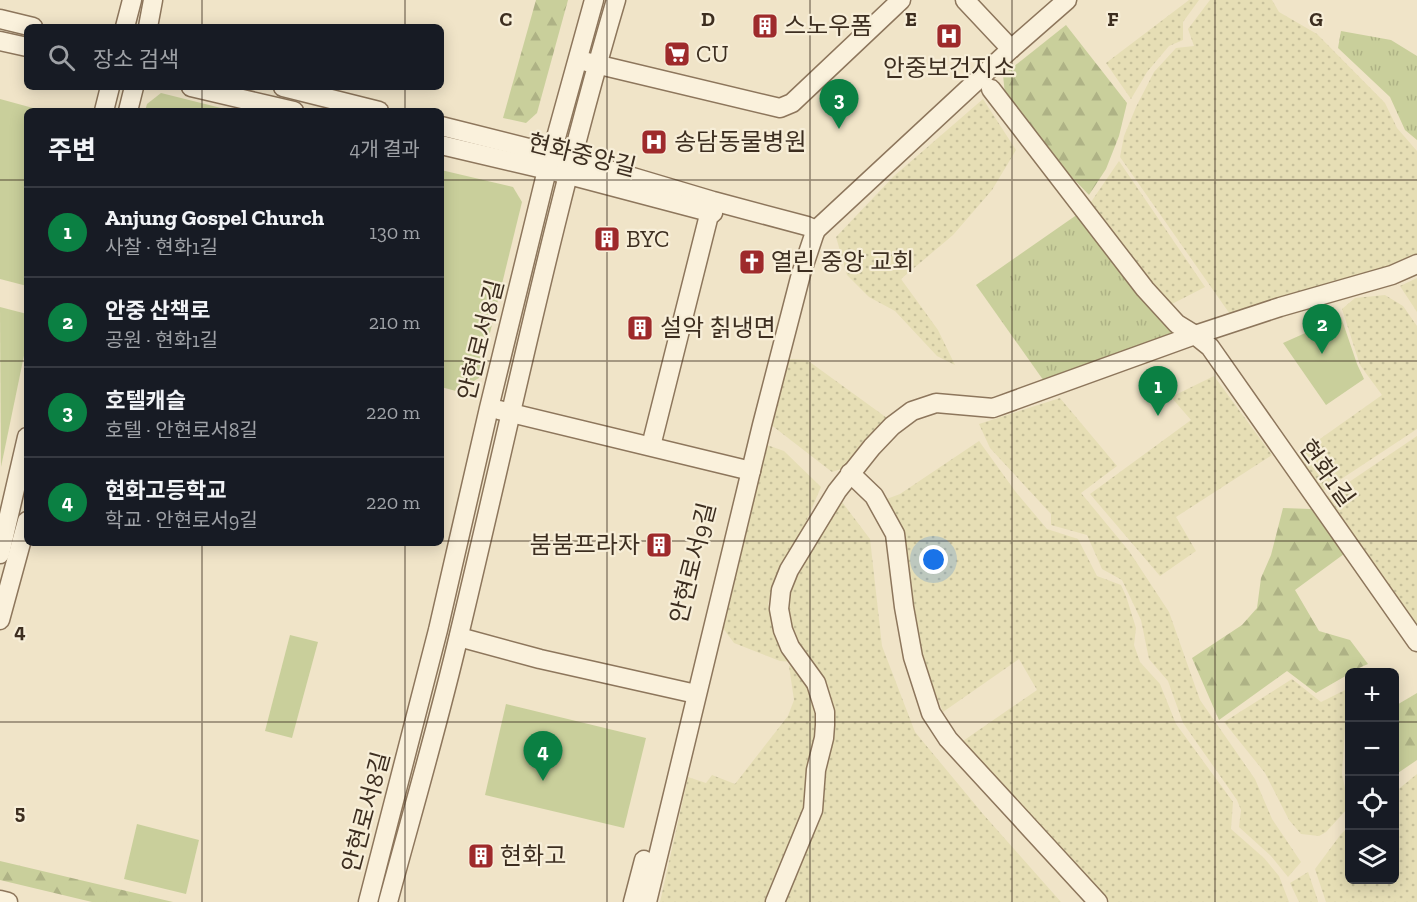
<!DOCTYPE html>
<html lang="ko">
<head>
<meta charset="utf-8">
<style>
  :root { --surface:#171b24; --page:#242831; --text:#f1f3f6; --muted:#9ea1a6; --line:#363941; --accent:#0b8043 }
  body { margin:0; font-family:"Zilla Slab","Noto Sans KR",serif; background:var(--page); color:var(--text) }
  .controls { position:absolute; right:18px; bottom:18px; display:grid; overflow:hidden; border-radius:9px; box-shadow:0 3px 15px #0003 }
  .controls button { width:54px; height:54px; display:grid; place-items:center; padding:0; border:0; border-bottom:2px solid var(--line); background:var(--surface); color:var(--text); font:30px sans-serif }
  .you { position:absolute; left:934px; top:560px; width:21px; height:21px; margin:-15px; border:4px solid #fff; border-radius:50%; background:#1a73e8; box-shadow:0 0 0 9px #1a73e833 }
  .badge { display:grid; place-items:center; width:39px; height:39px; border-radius:50%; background:var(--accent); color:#fff; font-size:20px; font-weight:700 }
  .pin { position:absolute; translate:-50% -50px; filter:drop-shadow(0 2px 3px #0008) }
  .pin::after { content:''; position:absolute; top:32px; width:21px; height:18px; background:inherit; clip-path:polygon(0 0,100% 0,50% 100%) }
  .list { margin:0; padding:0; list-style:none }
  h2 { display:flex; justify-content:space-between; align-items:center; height:78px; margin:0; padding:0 24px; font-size:26px }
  h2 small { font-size:20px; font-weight:400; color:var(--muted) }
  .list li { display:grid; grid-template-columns:39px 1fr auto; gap:18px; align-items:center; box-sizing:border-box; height:90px; padding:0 24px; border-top:2px solid var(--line) }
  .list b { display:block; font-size:22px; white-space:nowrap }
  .list p { margin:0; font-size:20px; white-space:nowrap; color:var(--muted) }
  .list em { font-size:20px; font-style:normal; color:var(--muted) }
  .icon { flex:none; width:33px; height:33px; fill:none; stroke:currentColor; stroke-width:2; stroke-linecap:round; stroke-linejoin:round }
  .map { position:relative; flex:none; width:1417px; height:902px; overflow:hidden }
  .search { position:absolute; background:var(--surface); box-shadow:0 3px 15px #0003; left:24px; top:24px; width:420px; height:66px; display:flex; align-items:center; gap:15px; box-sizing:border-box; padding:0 21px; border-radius:9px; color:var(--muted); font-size:22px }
  .panel { position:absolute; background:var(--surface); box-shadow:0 3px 15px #0003; left:24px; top:108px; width:420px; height:438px; border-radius:9px }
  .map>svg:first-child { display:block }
  .farmland { fill:url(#farmland-dots) }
  .grass { fill:url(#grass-tufts) }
  .forest { fill:url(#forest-firs) }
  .green { fill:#c9cf9b }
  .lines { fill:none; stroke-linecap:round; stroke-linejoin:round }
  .minor-casing { stroke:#8d765c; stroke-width:21 }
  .minor { stroke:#faf1dc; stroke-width:18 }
  .grid { fill:none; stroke:#3d2e20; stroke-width:1.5; stroke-opacity:0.55 }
  .labels { text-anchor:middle; stroke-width:4.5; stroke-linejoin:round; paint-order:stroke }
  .poi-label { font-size:24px; fill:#3d2e20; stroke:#f7eed8; text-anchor:start }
  .street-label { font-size:24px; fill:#3d2e20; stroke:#f7eed8 }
  .grid-label { font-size:20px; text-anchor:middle; font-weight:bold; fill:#3d2e20; stroke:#f7eed8; stroke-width:4.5; stroke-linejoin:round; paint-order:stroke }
</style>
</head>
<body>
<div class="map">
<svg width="1417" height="902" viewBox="0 0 1417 902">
  <defs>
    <pattern id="farmland-dots" width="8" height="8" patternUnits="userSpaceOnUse" patternTransform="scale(1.5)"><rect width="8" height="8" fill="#e6deb5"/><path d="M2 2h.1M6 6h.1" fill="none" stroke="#c6bf9b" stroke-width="1.8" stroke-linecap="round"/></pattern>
    <pattern id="grass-tufts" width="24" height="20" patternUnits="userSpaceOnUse" patternTransform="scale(1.5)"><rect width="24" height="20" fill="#c9cf9b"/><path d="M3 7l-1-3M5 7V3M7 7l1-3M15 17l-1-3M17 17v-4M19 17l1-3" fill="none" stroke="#aeb285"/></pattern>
    <pattern id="forest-firs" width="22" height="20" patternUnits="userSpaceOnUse" patternTransform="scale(1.5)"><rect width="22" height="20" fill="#c9cf9b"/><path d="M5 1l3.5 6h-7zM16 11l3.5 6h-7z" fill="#aeb285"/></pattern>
  </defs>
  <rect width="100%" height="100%" fill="#f0e4c8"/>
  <!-- farmland -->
  <g class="farmland">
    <path d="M 1189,0 L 1199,0 L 1183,22 L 1183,40 L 1169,46 L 1147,72 L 1131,99 L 1106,63 Z"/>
    <path d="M 1210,0 L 1272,0 L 1279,12 L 1317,34 L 1385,103 L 1397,128 L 1417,151 L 1417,256 L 1385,271 L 1232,317 L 1120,157 L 1124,136 L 1136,107 L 1154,72 L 1176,48 L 1194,46 L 1188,29 Z"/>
    <path d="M 983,99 L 1016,150 L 992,190 L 953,235 L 901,279 L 938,330 L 955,365 L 937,356 L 895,311 L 869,297 L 847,275 L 836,237 L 894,176 Z"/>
    <path d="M 1119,161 L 1205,287 L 1170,305 L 1118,243 L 1091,202 Z"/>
    <path d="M 1417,278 L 1417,312 L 1400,286 Z"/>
    <path d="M 1385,295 L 1403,306 L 1417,326 L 1417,429 L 1317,495 L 1293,458 L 1382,395 L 1360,365 L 1342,309 L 1355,298 Z"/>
    <path d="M 788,359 L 807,360 L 887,418 L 866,439 L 844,468 L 832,472 L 770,424 Z"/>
    <path d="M 1214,376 L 1272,455 L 1176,517 L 1196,551 L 1160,576 L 1090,494 L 1191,420 L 1171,397 Z"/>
    <path d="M 1060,398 L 1117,466 L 1081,493 L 1129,551 L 1169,612 L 1200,700 L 1255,779 L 1272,819 L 1301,862 L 1288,877 L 1271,856 L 1239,827 L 1241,810 L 1237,800 L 1183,723 L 1168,681 L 1149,659 L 1141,620 L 1122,580 L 1102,569 L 1087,535 L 1051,525 L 1051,514 L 990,448 L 979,424 Z"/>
    <path d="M 1417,436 L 1417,629 L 1324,499 Z"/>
    <path d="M 979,441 L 1015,491 L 1047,529 L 1078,539 L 1097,576 L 1121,585 L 1126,596 L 1136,628 L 1134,645 L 1140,662 L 1160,684 L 1176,724 L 1233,802 L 1231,829 L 1264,858 L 1279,876 L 1289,902 L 1109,902 L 963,741 L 1037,690 L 1019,659 L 943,712 L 927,674 L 914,628 L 884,500 L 900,494 Z"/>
    <path d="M 767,445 L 784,451 L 821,487 L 799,538 L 777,574 L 768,604 L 778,636 L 795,662 L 780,661 L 734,643 L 720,624 Z"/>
    <path d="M 839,498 L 870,539 L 882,646 L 915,732 L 983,814 L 1061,902 L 780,902 L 832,731 L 789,631 L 785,600 L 796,573 Z"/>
    <path d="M 789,666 L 800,668 L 809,683 L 818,718 L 801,823 L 768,902 L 660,902 L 688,777 L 706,783 L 712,775 L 735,784 L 788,716 L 794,700 Z"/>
    <path d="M 1292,679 L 1321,702 L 1349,688 L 1349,725 L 1345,728 L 1342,774 L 1349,807 L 1326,832 L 1319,836 L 1301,834 L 1289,820 L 1265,773 L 1224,722 Z"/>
    <path d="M 1417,774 L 1417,902 L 1326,902 L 1315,869 L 1341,834 L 1349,827 L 1350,880 L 1394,880 L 1395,792 Z"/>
    <path d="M 1308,872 L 1318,901 L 1318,902 L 1299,902 L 1290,883 Z"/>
  </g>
  <!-- grass -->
  <g class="grass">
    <path d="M 1341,31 L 1391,40 L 1417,56 L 1417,140 L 1405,130 L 1390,97 L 1338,48 Z"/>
    <path d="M 1078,214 L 1177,335 L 1046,384 L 976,285 Z"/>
  </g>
  <!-- forest -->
  <g class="forest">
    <path d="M 536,0 L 568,0 L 537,113 L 526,123 L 503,118 Z"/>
    <path d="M 1066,25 L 1127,103 L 1119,136 L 1106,169 L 1089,195 L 1065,170 L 1005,94 L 1003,75 Z"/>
    <path d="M 1283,508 L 1311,509 L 1344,554 L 1295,590 L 1319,631 L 1350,640 L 1368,664 L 1350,672 L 1349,674 L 1316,693 L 1287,671 L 1219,720 L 1192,658 L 1242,625 L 1257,608 L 1261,578 L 1271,555 Z"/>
    <path d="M 1417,693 L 1417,760 L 1395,775 L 1395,706 Z"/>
    <path d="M 0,861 L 173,902 L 92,902 L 0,880 Z"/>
  </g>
  <!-- green -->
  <g class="green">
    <path d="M 161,93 L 233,111 L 145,111 L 147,104 Z"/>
    <path d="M 0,99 L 44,111 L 27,111 L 27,286 L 0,279 Z"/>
    <path d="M 441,170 L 513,187 L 522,202 L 479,378 L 456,391 L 441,387 Z"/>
    <path d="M 0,307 L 27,314 L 27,341 L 1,467 Z"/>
    <path d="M 1341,317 L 1357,364 L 1364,379 L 1326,405 L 1283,343 Z"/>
    <path d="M 290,635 L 318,642 L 292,738 L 265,731 Z"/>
    <path d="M 506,704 L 646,738 L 624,828 L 485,795 Z"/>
    <path d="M 137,824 L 199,840 L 186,894 L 124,879 Z"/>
  </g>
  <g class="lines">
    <defs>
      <g id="minor">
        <path d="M 965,0 L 1011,49"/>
        <path d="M 0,19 L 33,27"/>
        <path d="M 125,27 L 132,0"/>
        <path d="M 148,27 L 153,0"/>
        <path d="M 0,41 L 27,47"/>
        <path d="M 587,62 L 780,108 L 792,103 L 901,0"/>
        <path d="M 191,87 L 294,111"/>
        <path d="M 283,87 L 379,111"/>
        <path d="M 991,89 L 1145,289 L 1177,324 L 1195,335 L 1210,347 L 1417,642"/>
        <path d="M 104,111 L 110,87"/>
        <path d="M 128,111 L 134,87"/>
        <path d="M 441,126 L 572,159 L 713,201 L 807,226 L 816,230"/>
        <path d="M 441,145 L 569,175 L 713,213"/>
        <path d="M 499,410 L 751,471"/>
        <path d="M 651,446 L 712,203"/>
        <path d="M 850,473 L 874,496 L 895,534 L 904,607 L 913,657 L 931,713 L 948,739 L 1098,902"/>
        <path d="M 0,554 L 27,437"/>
        <path d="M 0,620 L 27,521"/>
        <path d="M 459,637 L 540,659 L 696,694"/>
        <path d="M 0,900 L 8,902"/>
        <path d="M 368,902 L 438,630 L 489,408 L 547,170 L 594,0"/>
        <path d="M 388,902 C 412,813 438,725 459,635 C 510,423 554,209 616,0"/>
        <path d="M 633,902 L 644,860"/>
        <path d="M 647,902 L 762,425 L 801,274 L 814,235 L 816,230 L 1011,49 L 1067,0"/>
        <path d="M 775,902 L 813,810 L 816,770 L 824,738 L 825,725 L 825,712 L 816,683 L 790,647 L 783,630 L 779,609 L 781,590 L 789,570 L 837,491 L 872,447 L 892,426 L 912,411 L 936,403 L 993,408 L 1195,335 L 1280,307 L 1392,275 L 1417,264"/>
      </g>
    </defs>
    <!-- minor casing -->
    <use href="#minor" class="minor-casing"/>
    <!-- minor -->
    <use href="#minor" class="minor"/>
  </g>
  <!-- grid -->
  <path class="grid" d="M 202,0 L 202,27M 405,0 L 405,27M 607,0 L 607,902M 810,0 L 810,902M 1012,0 L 1012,902M 1215,0 L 1215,902M 202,87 L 202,111M 405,87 L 405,111M 0,180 L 27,180M 441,180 L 1417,180M 0,361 L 27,361M 441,361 L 1417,361M 0,541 L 27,541M 441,541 L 1417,541M 202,543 L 202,902M 405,543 L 405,902M 0,722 L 1350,722M 1394,722 L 1417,722"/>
  <!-- icons -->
  <defs>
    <symbol id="building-square" viewBox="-11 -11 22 22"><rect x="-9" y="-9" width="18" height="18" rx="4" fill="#9e2a2b" stroke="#f7eed8"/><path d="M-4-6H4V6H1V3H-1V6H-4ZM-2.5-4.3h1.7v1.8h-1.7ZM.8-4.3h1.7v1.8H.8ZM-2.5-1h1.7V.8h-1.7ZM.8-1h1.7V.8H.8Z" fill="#fff"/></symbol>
    <symbol id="hospital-square" viewBox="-11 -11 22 22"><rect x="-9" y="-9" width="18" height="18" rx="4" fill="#9e2a2b" stroke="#f7eed8"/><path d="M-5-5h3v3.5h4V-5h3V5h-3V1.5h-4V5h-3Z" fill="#fff"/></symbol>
    <symbol id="supermarket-square" viewBox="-11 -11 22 22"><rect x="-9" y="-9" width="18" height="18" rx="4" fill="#9e2a2b" stroke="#f7eed8"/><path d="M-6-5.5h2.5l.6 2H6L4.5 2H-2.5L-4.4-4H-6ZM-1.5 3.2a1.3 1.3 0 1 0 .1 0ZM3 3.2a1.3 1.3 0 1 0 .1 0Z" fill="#fff"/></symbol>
    <symbol id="church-square" viewBox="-11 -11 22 22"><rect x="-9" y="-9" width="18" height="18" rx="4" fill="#9e2a2b" stroke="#f7eed8"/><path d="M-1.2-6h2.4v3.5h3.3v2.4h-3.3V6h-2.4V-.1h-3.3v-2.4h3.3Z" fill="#fff"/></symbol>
  </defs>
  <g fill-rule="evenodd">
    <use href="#building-square" x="750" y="11" width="30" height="30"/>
    <use href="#hospital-square" x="934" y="21" width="30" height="30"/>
    <use href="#supermarket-square" x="662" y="39" width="30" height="30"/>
    <use href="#hospital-square" x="639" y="127" width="30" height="30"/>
    <use href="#building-square" x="592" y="224" width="30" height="30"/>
    <use href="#church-square" x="737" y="247" width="30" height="30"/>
    <use href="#building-square" x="625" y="313" width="30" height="30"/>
    <use href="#building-square" x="644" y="530" width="30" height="30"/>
    <use href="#building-square" x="466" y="841" width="30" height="30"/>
  </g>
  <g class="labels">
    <!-- poi labels -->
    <g class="poi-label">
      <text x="784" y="34">스노우폼</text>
      <text x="696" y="62">CU</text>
      <text x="949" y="76" text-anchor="middle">안중보건지소</text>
      <text x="674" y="150">송담동물병원</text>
      <text x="626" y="247">BYC</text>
      <text x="771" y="270">열린 중앙 교회</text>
      <text x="660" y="336">설악 칡냉면</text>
      <text x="640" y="553" text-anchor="end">붐붐프라자</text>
      <text x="500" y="864">현화고</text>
    </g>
    <!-- street labels -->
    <g class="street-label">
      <text transform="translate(582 155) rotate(14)" y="8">현화중앙길</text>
      <text transform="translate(481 340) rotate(-76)" y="8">안현로서8길</text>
      <text transform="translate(1327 473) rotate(54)" y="8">현화1길</text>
      <text transform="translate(693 563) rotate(-76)" y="8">안현로서9길</text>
      <text transform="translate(366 812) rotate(-75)" y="8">안현로서8길</text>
    </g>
  </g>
  <g class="grid-label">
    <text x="506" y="26">C</text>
    <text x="708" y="26">D</text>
    <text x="911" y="26">E</text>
    <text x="1113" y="26">F</text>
    <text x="1316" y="26">G</text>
    <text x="20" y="638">4</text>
    <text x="20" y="819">5</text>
  </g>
</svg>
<div class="controls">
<button>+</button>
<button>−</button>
<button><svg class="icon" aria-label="locate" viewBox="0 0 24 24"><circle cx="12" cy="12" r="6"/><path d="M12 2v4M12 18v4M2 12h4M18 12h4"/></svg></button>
<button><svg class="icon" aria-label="layers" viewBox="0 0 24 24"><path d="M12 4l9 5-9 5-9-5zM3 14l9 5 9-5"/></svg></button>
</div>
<div class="you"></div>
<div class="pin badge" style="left:1158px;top:416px">1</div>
<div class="pin badge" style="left:1322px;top:354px">2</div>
<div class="pin badge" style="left:839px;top:129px">3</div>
<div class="pin badge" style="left:543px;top:781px">4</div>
<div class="search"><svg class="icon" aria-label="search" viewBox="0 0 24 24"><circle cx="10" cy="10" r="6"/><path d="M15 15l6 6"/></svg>장소 검색</div>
<section class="panel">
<h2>주변<small>4개 결과</small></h2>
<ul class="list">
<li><span class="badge">1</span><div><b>Anjung Gospel Church</b><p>사찰 · 현화1길</p></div><em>130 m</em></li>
<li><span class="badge">2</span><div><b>안중 산책로</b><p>공원 · 현화1길</p></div><em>210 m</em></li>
<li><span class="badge">3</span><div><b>호텔캐슬</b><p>호텔 · 안현로서8길</p></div><em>220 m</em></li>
<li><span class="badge">4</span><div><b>현화고등학교</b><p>학교 · 안현로서9길</p></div><em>220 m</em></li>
</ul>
</section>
</div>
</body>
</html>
